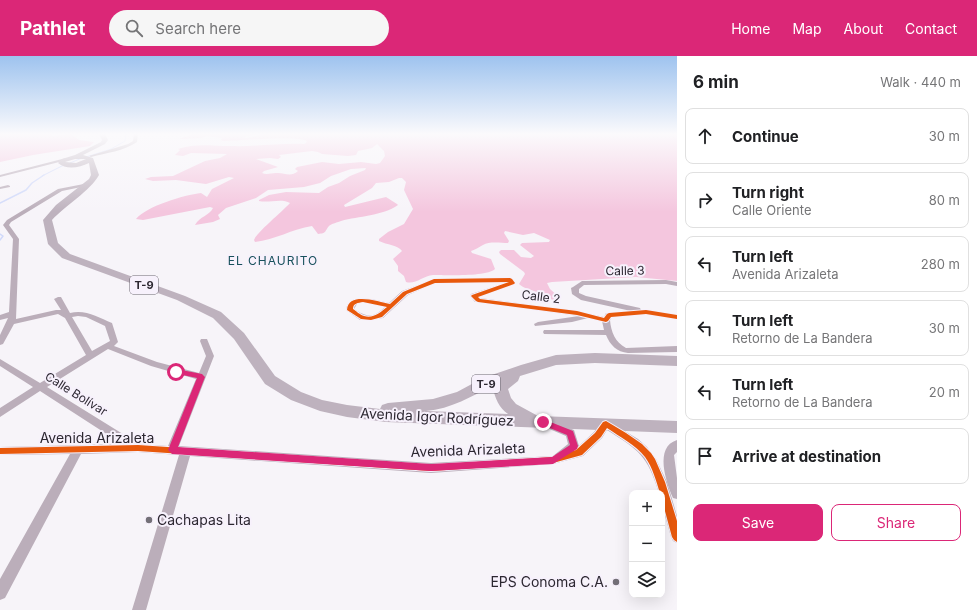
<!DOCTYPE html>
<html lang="en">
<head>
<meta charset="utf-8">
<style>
  :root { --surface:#fff; --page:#f6f6f6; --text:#202124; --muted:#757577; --line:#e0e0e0; --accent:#db2777 }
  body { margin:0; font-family:Inter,sans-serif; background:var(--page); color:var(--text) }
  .controls { position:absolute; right:12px; bottom:12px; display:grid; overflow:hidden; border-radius:8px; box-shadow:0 4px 16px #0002 }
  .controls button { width:36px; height:36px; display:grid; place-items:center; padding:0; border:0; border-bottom:1px solid var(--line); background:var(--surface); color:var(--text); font:20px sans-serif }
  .stop { position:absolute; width:12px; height:12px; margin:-9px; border:3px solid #db2777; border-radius:50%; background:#fff }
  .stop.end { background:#db2777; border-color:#fff; box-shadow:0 1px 4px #0008 }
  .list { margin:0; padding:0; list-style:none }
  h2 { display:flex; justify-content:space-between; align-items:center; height:52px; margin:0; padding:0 16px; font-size:17px }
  h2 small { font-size:13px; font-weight:400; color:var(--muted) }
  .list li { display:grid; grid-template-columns:26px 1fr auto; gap:12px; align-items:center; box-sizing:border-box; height:56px; margin:0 8px 8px; padding:0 8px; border:1px solid var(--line); border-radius:8px }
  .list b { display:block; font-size:15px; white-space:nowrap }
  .list p { margin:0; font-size:13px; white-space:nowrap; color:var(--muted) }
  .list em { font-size:13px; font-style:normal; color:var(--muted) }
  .actions { display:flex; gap:8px; padding:12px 16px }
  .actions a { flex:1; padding:9px 0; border:1px solid var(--accent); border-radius:8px; text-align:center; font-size:14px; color:var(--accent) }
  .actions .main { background:var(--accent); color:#fff }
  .icon { flex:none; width:22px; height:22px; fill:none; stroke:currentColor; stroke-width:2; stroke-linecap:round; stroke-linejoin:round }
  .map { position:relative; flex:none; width:677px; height:554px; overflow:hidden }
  header { display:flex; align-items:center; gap:24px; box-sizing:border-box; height:56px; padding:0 20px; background:var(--accent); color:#fff }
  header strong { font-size:19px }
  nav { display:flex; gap:22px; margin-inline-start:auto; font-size:14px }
  .search { width:280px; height:36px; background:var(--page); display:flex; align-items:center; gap:10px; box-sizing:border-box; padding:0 14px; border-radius:22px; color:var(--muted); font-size:15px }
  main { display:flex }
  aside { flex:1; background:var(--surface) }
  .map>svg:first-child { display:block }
  .forest { fill:#f4c6de; fill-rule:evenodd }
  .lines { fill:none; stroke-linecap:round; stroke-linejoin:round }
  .stream-far1 { stroke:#d0d9fa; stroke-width:1 }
  .stream { stroke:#d0d9fa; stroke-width:1.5 }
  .minor { fill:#bbaeba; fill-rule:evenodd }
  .trunk { fill:#beb2be; fill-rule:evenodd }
  .cycleway-casing { stroke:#f7f1fc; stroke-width:2 }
  .cycleway { fill:#e8590c; fill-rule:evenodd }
  .route { fill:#db2777 }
  .poi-dot { fill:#736f77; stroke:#f7f1fc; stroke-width:1.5 }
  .labels { text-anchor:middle; stroke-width:4; stroke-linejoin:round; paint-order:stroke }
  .shield { fill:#f7f1fc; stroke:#69646e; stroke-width:1 }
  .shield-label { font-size:11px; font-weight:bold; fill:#2c2731 }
  .far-quarter-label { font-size:12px; letter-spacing:1px; fill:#18515c; stroke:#f7f1fc }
  .street-label { font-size:12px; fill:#2c2731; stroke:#f7f1fc }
  .near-street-label { font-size:14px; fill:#2c2731; stroke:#f7f1fc }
  .near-poi-label { font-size:14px; fill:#2c2731; stroke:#f7f1fc; text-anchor:start }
</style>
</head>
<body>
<header>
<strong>Pathlet</strong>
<div class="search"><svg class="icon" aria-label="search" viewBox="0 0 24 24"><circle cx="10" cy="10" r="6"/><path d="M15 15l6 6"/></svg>Search here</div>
<nav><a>Home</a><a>Map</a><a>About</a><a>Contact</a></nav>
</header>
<main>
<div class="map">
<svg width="677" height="554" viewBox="0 0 677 554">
  <rect width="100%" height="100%" fill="#f7f4f9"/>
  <!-- forest -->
  <g class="forest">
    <path d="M 0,78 L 51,78 L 52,80 L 71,78 L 79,84 L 94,86 L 90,90 L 33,99 L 0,106 Z"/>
    <path d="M 193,78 L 258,78 L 245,81 L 246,82 L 264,78 L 677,78 L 677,225 L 636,221 L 552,226 L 547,227 L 550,233 L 560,242 L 559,245 C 549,244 543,239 534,235 C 529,233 523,232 519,228 L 525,218 L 524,216 L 500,198 L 499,196 L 501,194 L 514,194 L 521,201 L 531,202 L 534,200 L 520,189 L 522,187 L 549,186 L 550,184 L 534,177 L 523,179 L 505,175 L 504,177 L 509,185 L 508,187 C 501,187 489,185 483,189 C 479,191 477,193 471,195 L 472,197 L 491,203 L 495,213 C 487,221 445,219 433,219 C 423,220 415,229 406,226 L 404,220 L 398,215 L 398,210 L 393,203 L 402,195 C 398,189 387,189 379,185 L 379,183 L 388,176 L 404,168 L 413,153 L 404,134 L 406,126 L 402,122 L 399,122 L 389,126 L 376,127 L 372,132 L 344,149 L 345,151 L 386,141 L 397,148 L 398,149 C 382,160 359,160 341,165 C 338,166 331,168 329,170 C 324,176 327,177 318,178 L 312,170 C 292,173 275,184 255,186 L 254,184 C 256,177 283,155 290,147 C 282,142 269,147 259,145 L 259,144 L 269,139 L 286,136 L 319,137 L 328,131 L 339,127 L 350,120 L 365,114 L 366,112 L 351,113 L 331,120 L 320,127 L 304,131 L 268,134 L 256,142 L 226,152 L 218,159 L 220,163 L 213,166 L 195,169 C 200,160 209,160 213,152 L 210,151 L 143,164 L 136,163 C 147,150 184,139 201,137 L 207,141 L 212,133 L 234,122 L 229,121 L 206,128 L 176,124 L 153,125 L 145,123 L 151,121 L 173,120 L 205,105 L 220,102 L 227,98 L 191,97 L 183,100 L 175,99 L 180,94 L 178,93 C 195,87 212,90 230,90 C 254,91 279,87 304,88 L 306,87 L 307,85 C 295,79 240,85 223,85 L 221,84 L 222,82 L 207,80 L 201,82 L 179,83 ZM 377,88 L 384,95 L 385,100 L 380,107 L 376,108 L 361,106 L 339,108 L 322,106 L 297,111 L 295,113 L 298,115 C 290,122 284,116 276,117 C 271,117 267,119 262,117 L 264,115 L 278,111 L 256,103 L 270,102 L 278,103 L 281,101 L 279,99 L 312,95 L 318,96 L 322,98 L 348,100 L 356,99 L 358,95 L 372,92 Z"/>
  </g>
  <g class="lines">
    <!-- stream-far1 -->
    <g class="stream-far1">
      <path d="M 86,101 L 111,93 L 125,85 L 126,78"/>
      <path d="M 70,107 L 82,102"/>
      <path d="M 42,120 L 64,109"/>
    </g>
    <!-- stream -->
    <g class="stream">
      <path d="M 0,147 L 26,134 L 32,127 L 44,119"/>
      <path d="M 0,178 L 3,180 L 0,184"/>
    </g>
    <!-- minor -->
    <g class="minor">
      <path d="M 134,78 L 138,78 L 137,86 C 124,95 106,97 91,101 L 89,100 L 128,88 L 133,85 Z"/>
      <path d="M 66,102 L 67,102 L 67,104 L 0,121 L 0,119 Z"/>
      <path d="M 89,127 L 91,128 L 91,129 L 62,135 L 11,166 L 9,169 L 19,183 L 16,263 L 56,254 L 61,254 L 54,243 L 58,241 L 61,241 L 70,257 C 85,253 98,261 112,267 L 118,286 L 114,290 L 157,306 L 199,317 L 206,300 L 200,285 L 201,283 L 207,283 L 214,300 L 179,390 L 431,407 L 553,400 L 568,388 L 566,380 L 547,372 L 546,369 L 547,366 L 551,365 L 574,374 L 579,390 L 594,376 L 602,365 L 606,364 L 638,383 L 647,391 L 656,403 L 667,426 L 677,460 L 677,487 L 673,485 L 671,481 L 662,449 L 662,437 L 659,437 C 647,399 640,395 607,374 L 602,382 L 583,400 L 553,408 L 431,417 L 190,400 L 146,554 L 132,554 L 179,399 L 138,396 L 81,398 L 5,542 L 0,544 L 0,523 L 70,398 L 0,399 L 0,391 L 122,388 L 40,335 L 0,361 L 0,352 L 33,331 L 0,310 L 0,303 L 40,327 L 86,299 L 65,262 L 58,258 L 14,268 L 3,288 L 0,289 L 0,279 L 8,262 L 0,264 L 0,259 L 9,256 L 13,183 L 3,169 L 7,164 L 58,133 ZM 78,260 L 86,261 L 105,270 L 110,285 L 92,295 L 72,261 ZM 108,293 L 151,310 L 196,323 L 168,390 L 139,388 L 47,331 Z"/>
      <path d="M 8,129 L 10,130 L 10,131 L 0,133 L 0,131 Z"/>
      <path d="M 510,222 L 512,223 L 515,227 L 514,228 L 479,241 L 480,242 L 577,255 L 604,261 L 606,257 L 609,257 L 631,255 L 581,244 L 572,238 L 571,232 L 573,231 L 582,225 L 666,224 L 677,226 L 677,230 L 666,228 L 584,229 L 579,233 L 579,237 L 586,240 L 640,252 L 641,254 L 646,254 L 677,259 L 677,263 L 646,258 L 612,261 L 610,264 C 611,276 615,286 626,292 L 677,290 L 677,296 L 628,297 C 617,296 610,289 606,279 L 544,278 L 543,276 L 544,274 L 604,274 L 602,265 L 588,262 L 572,266 L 535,270 L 534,268 L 538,266 L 579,260 L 478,246 L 475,246 L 470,240 L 471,238 L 508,226 L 435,227 L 408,239 L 383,262 L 371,264 L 360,264 L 346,254 C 348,235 378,245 389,247 L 402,235 L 434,223 ZM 363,246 L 385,251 C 373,262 368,262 354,253 L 357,248 Z"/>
      <path d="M 677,384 L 677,396 L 674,399 L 677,422 L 677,443 L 673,442 C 666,426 654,391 677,384 Z"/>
    </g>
    <!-- trunk -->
    <path class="trunk" d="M 99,78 L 105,78 L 108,84 L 105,88 L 83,99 L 93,102 L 99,119 C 90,135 65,150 52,164 L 58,187 L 70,198 L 185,240 L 221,256 L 244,277 L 275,320 L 301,336 L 322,344 L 347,349 L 380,353 L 382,349 L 388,347 L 433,343 L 457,336 L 483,322 L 521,309 L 556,299 L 595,297 L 677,300 L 677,310 L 595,307 L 556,309 L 520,320 L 518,325 L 508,333 L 511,342 L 516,348 L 538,360 L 677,365 L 677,377 L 386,366 L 347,361 L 320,355 L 291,344 L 265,328 L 234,283 L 213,262 L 177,244 L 62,202 L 48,188 L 43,164 L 56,149 L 89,123 L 91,119 L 89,107 C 79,112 66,114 58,107 L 62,103 L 75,99 L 101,86 L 102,84 ZM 75,103 L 86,103 L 76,107 L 65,106 ZM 494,329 L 493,332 C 495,342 499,352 508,358 L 426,355 C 451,353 472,340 494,329 Z"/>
    <defs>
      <g id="cycleway">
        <path d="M 510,222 L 512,223 L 515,227 L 514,228 L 478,241 L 480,243 L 577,255 L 604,262 L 607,258 L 609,257 L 646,254 L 677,259 L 677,263 L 646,258 L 611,261 L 608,265 L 606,266 L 577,259 L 478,246 L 476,245 L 471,240 L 472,239 L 509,226 L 508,226 L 435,227 L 407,238 L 382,261 L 371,264 L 361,263 L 347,254 C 348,235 379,246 390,248 L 403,236 L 434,223 ZM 363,246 L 387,251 C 381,256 373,263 364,260 C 360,259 356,255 353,253 C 353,247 358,247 363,246 Z"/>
        <path d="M 606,365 L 626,377 L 642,388 L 651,397 L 655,403 L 665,426 L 677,465 L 677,486 L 674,484 L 672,481 L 662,444 L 662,437 L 660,437 C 656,425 653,412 645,401 C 636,389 620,381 607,372 L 601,381 L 582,399 L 553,407 L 431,415 L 138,395 L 0,398 L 0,392 L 138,389 L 431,409 L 553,401 L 576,394 L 595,377 L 603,366 Z"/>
      </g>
    </defs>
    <!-- cycleway casing -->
    <use href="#cycleway" class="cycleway-casing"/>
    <!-- cycleway -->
    <use href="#cycleway" class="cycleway"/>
  </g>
  <!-- sky -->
  <linearGradient id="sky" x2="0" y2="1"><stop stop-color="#9ec3ef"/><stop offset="0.5" stop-color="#fbfafc"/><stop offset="1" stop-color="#fbfafc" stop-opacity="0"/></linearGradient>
  <rect width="677" height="156" fill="url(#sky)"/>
  <!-- route -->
  <path class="route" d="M 176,313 L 202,318 L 205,321 L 178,391 L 431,408 L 552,401 L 570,389 L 567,379 L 540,368 L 540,364 L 543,363 L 573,375 L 578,390 L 577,393 L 553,408 L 431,415 L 172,398 L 168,394 L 197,322 L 173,317 L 172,316 Z"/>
  <!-- markers -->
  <g class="poi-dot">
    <circle cx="149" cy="464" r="4"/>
    <circle cx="616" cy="526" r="4"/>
  </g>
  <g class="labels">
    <!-- shield labels -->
    <g class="shield">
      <rect x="130" y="220" width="28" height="18" rx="3"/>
      <rect x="472" y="319" width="28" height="18" rx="3"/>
    </g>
    <g class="shield-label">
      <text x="144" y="233">T-9</text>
      <text x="486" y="332">T-9</text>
    </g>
    <!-- far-quarter labels -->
    <g class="far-quarter-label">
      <text x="273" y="209">EL CHAURITO</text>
    </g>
    <!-- street labels -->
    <g class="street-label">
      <text transform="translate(625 215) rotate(-1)" y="4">Calle 3</text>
      <text transform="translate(541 241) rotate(7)" y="4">Calle 2</text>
      <text transform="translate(76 338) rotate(32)" y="4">Calle Bolívar</text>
    </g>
    <!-- near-street labels -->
    <g class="near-street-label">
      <text transform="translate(437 361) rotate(3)" y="5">Avenida Igor Rodríguez</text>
      <text x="97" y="387">Avenida Arizaleta</text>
      <text transform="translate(468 394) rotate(-2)" y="5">Avenida Arizaleta</text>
    </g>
    <!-- near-poi labels -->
    <g class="near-poi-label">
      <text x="157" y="469">Cachapas Lita</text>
      <text x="608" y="531" text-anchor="end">EPS Conoma C.A.</text>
    </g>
  </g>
</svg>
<div class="controls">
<button>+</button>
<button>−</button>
<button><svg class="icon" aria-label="layers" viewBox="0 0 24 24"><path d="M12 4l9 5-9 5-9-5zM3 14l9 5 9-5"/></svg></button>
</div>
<div class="stop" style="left:176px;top:316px"></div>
<div class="stop end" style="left:543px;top:366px"></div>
</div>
<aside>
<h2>6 min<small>Walk · 440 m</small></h2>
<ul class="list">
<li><svg class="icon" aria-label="ahead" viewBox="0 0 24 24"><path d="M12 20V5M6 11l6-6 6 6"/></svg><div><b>Continue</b></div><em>30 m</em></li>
<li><svg class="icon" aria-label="right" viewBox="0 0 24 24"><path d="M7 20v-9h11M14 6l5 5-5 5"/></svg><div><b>Turn right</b><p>Calle Oriente</p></div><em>80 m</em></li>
<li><svg class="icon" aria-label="left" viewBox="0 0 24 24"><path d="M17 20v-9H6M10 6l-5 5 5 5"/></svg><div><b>Turn left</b><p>Avenida Arizaleta</p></div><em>280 m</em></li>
<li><svg class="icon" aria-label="left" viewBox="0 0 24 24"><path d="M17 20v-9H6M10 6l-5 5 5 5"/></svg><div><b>Turn left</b><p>Retorno de La Bandera</p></div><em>30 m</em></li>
<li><svg class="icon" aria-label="left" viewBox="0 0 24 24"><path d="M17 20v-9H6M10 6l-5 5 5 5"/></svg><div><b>Turn left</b><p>Retorno de La Bandera</p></div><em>20 m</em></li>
<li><svg class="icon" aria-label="arrive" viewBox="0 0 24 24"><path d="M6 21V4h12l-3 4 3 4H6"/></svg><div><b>Arrive at destination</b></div></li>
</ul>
<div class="actions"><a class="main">Save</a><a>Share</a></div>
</aside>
</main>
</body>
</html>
